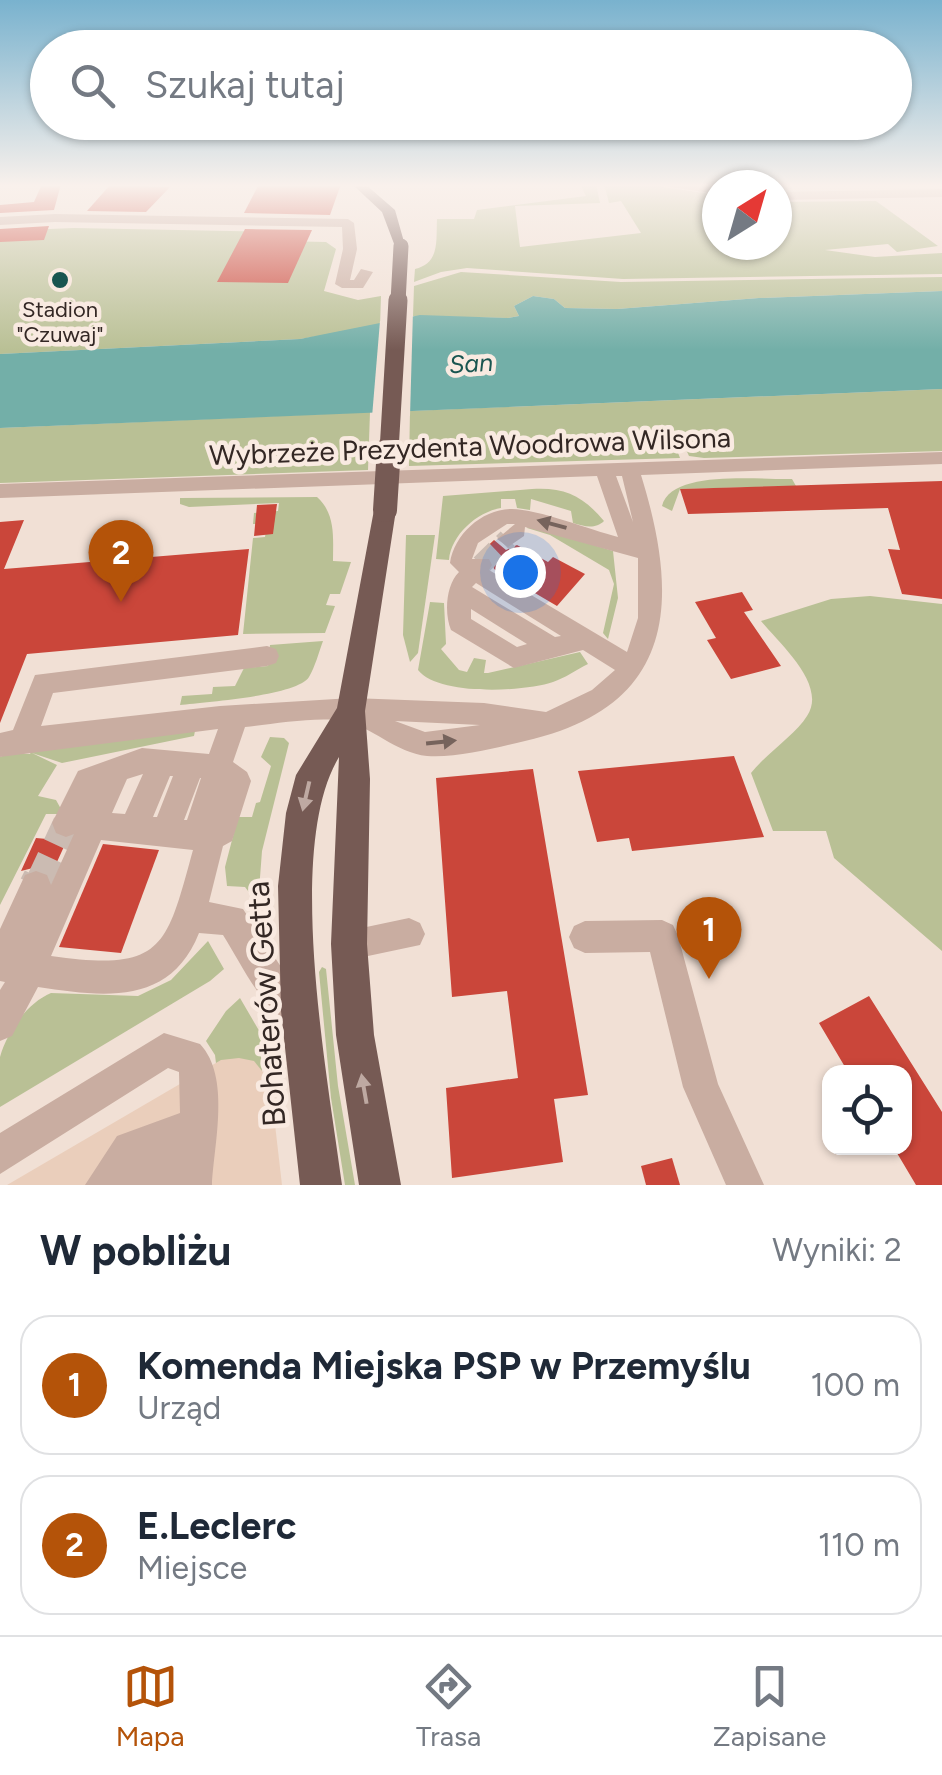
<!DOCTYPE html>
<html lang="pl">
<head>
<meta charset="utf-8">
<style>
  :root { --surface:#fff; --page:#f6f6f7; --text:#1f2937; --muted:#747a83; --line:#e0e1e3; --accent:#b45309 }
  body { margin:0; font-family:Figtree,sans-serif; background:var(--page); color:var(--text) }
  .controls { position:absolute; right:30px; bottom:30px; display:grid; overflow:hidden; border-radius:20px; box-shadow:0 2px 8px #0004 }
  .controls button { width:90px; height:90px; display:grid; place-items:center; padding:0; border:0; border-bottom:2px solid var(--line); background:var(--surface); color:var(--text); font:50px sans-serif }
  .compass { position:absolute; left:702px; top:170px; width:90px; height:90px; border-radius:50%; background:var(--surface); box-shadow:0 2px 8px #0004; rotate:37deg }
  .you { position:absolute; left:520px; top:572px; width:35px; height:35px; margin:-25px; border:8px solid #fff; border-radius:50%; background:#1a73e8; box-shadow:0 0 0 15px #1a73e833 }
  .badge { display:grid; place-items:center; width:65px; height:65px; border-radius:50%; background:var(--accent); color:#fff; font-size:32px; font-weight:700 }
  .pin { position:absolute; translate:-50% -82px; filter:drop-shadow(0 2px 5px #0008) }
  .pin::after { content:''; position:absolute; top:52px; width:35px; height:30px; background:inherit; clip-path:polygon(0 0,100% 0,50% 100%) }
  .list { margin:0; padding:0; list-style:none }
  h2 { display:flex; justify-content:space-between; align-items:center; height:130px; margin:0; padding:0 40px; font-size:42px }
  h2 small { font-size:32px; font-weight:400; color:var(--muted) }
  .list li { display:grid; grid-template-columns:65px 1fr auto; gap:30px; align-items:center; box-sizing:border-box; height:140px; margin:0 20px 20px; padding:0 20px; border:2px solid var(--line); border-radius:30px }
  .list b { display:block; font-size:38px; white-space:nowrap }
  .list p { margin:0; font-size:32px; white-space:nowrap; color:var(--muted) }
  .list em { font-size:32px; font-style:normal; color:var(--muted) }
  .icon { flex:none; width:55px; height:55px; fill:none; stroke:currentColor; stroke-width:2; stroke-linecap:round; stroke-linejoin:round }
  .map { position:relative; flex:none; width:942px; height:1185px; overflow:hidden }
  .search { position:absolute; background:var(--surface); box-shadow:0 2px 8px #0004; left:30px; right:30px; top:30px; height:110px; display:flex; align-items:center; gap:25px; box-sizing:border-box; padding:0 35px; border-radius:55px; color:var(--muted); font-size:38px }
  .sheet { height:450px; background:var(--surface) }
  nav { display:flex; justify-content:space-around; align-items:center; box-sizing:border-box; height:140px; border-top:2px solid var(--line); background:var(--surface); font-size:28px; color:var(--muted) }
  nav a { display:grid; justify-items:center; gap:5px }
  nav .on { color:var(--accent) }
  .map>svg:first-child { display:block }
  .green { fill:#b9c095 }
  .plaza { fill:#eacebb }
  .water { fill:#73afa8 }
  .pier { fill:#f1e0d5 }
  .building { fill:#ca463a }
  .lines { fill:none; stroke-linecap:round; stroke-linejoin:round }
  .minor-tunnel-far2 { stroke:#cbbbb2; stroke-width:21; stroke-dasharray:21 10; stroke-linecap:butt }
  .minor-tunnel-far1 { stroke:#cbbbb2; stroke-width:26; stroke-dasharray:26 14; stroke-linecap:butt }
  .minor-tunnel { stroke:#cbbbb2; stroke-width:34; stroke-dasharray:34 18; stroke-linecap:butt }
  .minor { fill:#c9ada1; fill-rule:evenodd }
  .major { fill:#765a54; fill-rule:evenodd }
  .major-bridge-far2 { stroke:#765a54; stroke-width:15 }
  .major-bridge-far1 { stroke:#765a54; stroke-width:19 }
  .major-bridge { stroke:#765a54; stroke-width:24 }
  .oneway { fill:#76635c }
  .oneway2 { fill:#bea9a2 }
  .poi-dot { fill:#195550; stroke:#f9eae1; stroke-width:4 }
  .labels { text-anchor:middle; stroke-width:9; stroke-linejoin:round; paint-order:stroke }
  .far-poi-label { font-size:22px; fill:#332724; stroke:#f9eae1 }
  .far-water-label { font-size:25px; font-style:italic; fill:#195550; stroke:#f9eae1 }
  .street-label { font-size:28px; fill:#332724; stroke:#f9eae1 }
  .near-street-label { font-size:32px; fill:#332724; stroke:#f9eae1 }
</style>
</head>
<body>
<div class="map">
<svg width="942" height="1185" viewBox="0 0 942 1185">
  <rect width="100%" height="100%" fill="#f1e0d5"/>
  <!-- green -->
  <g class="green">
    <path d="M 580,184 L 596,184 L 600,203 L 515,206 L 520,247 L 641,233 L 621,201 L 609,203 L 604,184 L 642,184 L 717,195 L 717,245 L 777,245 L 777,202 L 876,201 L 938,246 L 897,252 L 888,244 L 825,250 L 875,257 L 942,253 L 942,274 L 623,279 L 467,268 L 441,272 L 414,282 L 415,269 C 440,263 436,241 437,219 L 474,219 L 477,210 L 586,196 Z"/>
    <path d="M 74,228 L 275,232 L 278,241 L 326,242 L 336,249 L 324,291 L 358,300 L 381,296 L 380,326 L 300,339 L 0,354 L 0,231 Z"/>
    <path d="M 461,272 L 621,282 L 942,277 L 942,291 L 759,298 L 617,309 L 565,308 L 554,299 L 533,296 L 514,306 L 519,316 L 508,318 L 413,316 L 414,286 Z"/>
    <path d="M 942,389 L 942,451 L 704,458 L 689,456 L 682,441 L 674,442 L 680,458 L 409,466 L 410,411 Z"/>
    <path d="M 370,412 L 368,470 L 0,483 L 0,428 Z"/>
    <path d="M 792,479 L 796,486 L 680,489 L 672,511 L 662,506 C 671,469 760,480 792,479 Z"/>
    <path d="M 532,489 C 565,487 583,496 604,521 C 595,530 583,526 573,523 L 571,511 L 531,499 L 530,510 L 517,508 L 515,499 L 501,499 L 501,508 C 477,512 451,535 449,560 L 436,559 L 443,496 Z"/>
    <path d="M 317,497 C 336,514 333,538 333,561 L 351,562 L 340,594 L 330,594 L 326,605 L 335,606 L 325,633 L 243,634 L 253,538 L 265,537 L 267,524 L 253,524 L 254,513 L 278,511 L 279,503 L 189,507 L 180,504 L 180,498 Z"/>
    <path d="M 529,525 L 613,551 L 618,598 L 608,639 L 603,633 L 614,584 L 609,570 L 550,535 L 527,528 Z"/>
    <path d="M 406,535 L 435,535 L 418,653 L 410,662 L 403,635 Z"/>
    <path d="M 870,596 L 942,604 L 942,951 L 834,858 L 826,831 L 773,831 L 751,773 C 767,753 796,734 807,716 C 828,685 779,643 761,621 L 831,599 Z"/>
    <path d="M 430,602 L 444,603 L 446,644 L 441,649 L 459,670 L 467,672 L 474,658 L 486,660 L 484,673 L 488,673 L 580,652 L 588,664 C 576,670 565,678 553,682 C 524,692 438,696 418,670 Z"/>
    <path d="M 323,641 C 319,652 315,667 309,677 C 297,696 205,702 180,705 L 182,696 L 212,694 L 213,687 L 235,686 L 244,668 L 268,666 L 270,645 Z"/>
    <path d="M 195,731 L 194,736 L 62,763 L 32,753 L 57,765 L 38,796 L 56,800 L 61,809 L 58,814 L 46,814 L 0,905 L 0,757 L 10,753 L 30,754 L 31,752 Z"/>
    <path d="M 270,737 L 284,738 L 289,743 L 262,851 L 258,904 L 245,887 L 227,886 L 225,867 L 238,817 L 252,817 L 256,803 L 260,802 L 271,766 L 261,757 Z"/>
    <path d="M 208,941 L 224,969 L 210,981 L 0,1107 C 0,1092 0,1071 0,1057 C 7,1032 27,1003 51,993 L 138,996 L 171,980 Z"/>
    <path d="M 322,967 L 326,969 L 338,1086 L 355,1185 L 345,1185 L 331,1098 L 319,972 Z"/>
    <path d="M 240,998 L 261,1034 L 262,1076 L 217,1072 L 215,1055 L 206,1041 L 226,1011 Z"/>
  </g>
  <!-- plaza -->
  <path class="plaza" d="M 239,1058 L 254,1061 L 270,1081 L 282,1185 L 7,1185 L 221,1060 Z"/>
  <!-- water -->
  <path class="water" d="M 942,291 L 942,389 L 0,428 L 0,354 L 300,339 L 420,315 L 508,318 L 519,316 L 514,306 L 533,296 L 554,299 L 565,308 L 617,309 L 759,298 Z"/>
  <!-- pier -->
  <path class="pier" d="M 413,311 L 410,416 L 372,417 L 380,321 Z"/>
  <!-- building -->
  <g class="building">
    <path d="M 42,184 L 61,184 L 54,210 L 0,213 L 0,205 L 34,202 Z"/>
    <path d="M 259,184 L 341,184 L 330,215 L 244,213 Z"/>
    <path d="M 110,185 L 114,185 L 170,187 L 146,212 L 87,211 Z"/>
    <path d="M 49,226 L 44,240 L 0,242 L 0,229 Z"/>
    <path d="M 245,229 L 312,230 L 288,283 L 217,282 Z"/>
    <path d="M 942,481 L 942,599 L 902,594 L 888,549 L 900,550 L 888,508 L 688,514 L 680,489 Z"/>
    <path d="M 277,504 L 273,534 L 254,536 L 257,505 Z"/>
    <path d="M 24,520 L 4,569 L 249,549 L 238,635 L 27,654 L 0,723 L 0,522 Z"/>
    <path d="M 494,540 L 506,550 L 517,545 L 548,562 L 553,557 L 585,574 L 557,606 L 494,569 L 492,557 L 478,555 Z"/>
    <path d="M 742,592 L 753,610 L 744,612 L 781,666 L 731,679 L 707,640 L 716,638 L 695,602 Z"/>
    <path d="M 734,756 L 764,837 L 632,851 L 629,838 L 597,842 L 578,771 Z"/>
    <path d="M 533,769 L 588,1095 L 554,1099 L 563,1162 L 452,1178 L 446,1088 L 518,1078 L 507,991 L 452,997 L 436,778 Z"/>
    <path d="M 51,830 L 55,836 L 67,840 L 51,875 L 37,867 L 21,871 L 36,838 L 47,839 Z"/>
    <path d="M 103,844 L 159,850 L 121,953 L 59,947 Z"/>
    <path d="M 869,996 L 942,1112 L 942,1185 L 916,1185 L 894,1148 L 904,1148 L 904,1072 L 848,1072 L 819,1023 Z"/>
    <path d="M 672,1158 L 680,1185 L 646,1185 L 641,1166 Z"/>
  </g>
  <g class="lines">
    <!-- minor-tunnel-far2 -->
    <path class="minor-tunnel-far2" d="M 481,565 L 508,539"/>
    <!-- minor-tunnel-far1 -->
    <path class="minor-tunnel-far1" d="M 39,881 L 66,823"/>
    <!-- minor-tunnel -->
    <path class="minor-tunnel" d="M 36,886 L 40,878"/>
    <!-- minor -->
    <g class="minor">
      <path d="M 664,184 L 717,186 L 717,194 L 670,187 Z"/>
      <path d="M 942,189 L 942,197 L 777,200 L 777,192 Z"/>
      <path d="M 55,214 L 348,219 L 354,223 L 357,249 L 350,280 L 354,280 L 361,269 L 373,272 L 363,288 L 342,288 L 335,284 L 343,249 L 342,227 L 55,222 L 0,225 L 0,217 Z"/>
      <path d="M 942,452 L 942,464 L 641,475 C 681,604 675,707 525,741 C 495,748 457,758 427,756 C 396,753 371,726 344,721 C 317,716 273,724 245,727 L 233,762 L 247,772 L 251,781 L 232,841 L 223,846 L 209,902 L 243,909 L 287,976 L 312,999 L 317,1011 L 312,1023 L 300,1028 C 262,1012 244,968 223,935 L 199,933 C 170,1006 104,997 38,987 L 12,1036 L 0,1041 L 0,990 L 5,982 L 0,981 L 0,929 L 25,875 L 36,871 L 47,875 L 51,885 L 74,834 L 66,837 L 56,833 L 52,823 L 78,771 L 142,748 L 209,754 L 218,729 L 0,757 L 0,733 L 13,730 L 35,675 L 267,646 L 276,649 L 279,656 L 276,663 L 267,666 L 53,693 L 41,726 L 220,706 L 352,698 L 484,703 L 546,712 L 592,690 L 615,670 L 583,650 L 514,668 L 451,630 C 444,613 446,585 459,572 L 450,563 C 454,535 481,510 510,509 C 535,508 591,530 618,537 L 597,476 L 0,498 L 0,484 ZM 616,476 L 622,476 L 633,522 ZM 507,524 L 515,524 L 497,539 L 508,547 L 524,536 L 525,527 L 638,558 L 638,618 L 627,652 L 489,570 L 492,565 L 489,559 L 472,559 L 478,543 ZM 476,583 L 561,636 L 555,637 L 472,587 ZM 471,609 L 527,644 L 517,647 L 471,619 ZM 395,721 L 480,725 L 425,732 ZM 143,774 L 125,814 L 112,813 L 127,779 ZM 170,776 L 173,776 L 157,817 L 153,817 ZM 201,778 L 187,820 L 184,820 L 200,778 ZM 101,840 L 193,850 C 166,948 164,972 51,956 Z"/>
      <path d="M 409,918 L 420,923 L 425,934 L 420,945 L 349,960 L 338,955 L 333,944 L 338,933 Z"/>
      <path d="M 662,920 L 673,925 L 678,936 L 718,1084 L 764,1185 L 726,1185 L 683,1087 L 650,952 L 585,953 L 574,948 L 569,937 L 574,926 L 585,921 Z"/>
      <path d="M 164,1033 L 200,1044 C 231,1077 214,1144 212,1185 L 85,1185 L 117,1136 L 180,1113 L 179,1072 L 168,1068 L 0,1174 L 0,1133 Z"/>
    </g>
    <!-- major -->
    <g class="major">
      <path d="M 352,184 L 365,184 L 395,210 L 406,249 L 396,249 L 382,212 Z"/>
      <path d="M 385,502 L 396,510 L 365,711 L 370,779 L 367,944 L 374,1035 L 401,1185 L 359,1185 L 336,1035 L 331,944 L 339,757 C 284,848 328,1078 342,1185 L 300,1185 L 281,1011 L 278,886 L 286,813 L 296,775 L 337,708 L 374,510 Z"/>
    </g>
    <!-- major-bridge-far2 -->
    <path class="major-bridge-far2" d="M 398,302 L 401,246"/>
    <!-- major-bridge-far1 -->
    <path class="major-bridge-far1" d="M 389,451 L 398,300"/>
    <!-- major-bridge -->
    <path class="major-bridge" d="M 385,510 L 389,448"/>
  </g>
  <!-- one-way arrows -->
  <defs><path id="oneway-solid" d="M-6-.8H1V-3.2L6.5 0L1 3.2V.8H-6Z" transform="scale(2.5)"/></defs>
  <g class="oneway">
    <use href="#oneway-solid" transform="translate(552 524) rotate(-165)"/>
    <use href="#oneway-solid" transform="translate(441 742) rotate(-6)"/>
  </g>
  <g class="oneway2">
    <use href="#oneway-solid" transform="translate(306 796) rotate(103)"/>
    <use href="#oneway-solid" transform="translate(364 1089) rotate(-100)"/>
  </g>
  <!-- sky -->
  <linearGradient id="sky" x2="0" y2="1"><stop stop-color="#79b2ce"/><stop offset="0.53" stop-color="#f9f1ec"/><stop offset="1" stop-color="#f9f1ec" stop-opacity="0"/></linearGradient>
  <rect width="942" height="350" fill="url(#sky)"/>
  <!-- markers -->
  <circle class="poi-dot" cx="60" cy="280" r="10"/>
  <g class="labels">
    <!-- far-poi labels -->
    <g class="far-poi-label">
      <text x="60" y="317">Stadion<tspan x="60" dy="25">"Czuwaj"</tspan></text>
    </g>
    <!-- far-water labels -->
    <g class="far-water-label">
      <text transform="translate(471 363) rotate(-3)" y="9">San</text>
    </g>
    <!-- street labels -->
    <g class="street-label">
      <text transform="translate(470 446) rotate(-2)" y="10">Wybrzeże Prezydenta Woodrowa Wilsona</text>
    </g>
    <!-- near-street labels -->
    <g class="near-street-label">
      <text transform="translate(266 1004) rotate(-94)" y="11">Bohaterów Getta</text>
    </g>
  </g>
</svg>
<div class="controls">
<button><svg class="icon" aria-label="locate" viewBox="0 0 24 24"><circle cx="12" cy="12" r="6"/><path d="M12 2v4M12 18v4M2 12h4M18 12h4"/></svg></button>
</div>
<svg class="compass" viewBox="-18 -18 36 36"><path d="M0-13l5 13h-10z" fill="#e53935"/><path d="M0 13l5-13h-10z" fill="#747a83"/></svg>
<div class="you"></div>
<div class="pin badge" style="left:709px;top:979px">1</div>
<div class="pin badge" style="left:121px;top:602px">2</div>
<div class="search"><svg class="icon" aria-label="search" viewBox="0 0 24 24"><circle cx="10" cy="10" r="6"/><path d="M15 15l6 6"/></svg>Szukaj tutaj</div>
</div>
<section class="sheet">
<h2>W pobliżu<small>Wyniki: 2</small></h2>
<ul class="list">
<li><span class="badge">1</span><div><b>Komenda Miejska PSP w Przemyślu</b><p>Urząd</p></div><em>100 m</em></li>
<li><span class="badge">2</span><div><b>E.Leclerc</b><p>Miejsce</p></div><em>110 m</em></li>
</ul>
</section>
<nav>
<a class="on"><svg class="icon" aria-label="map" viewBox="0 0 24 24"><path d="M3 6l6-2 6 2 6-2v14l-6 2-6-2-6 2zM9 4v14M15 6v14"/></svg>Mapa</a>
<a><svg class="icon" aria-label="directions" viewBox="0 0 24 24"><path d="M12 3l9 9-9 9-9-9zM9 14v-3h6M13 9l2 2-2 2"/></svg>Trasa</a>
<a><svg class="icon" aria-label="saved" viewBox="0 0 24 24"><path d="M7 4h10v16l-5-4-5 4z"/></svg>Zapisane</a>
</nav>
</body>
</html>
